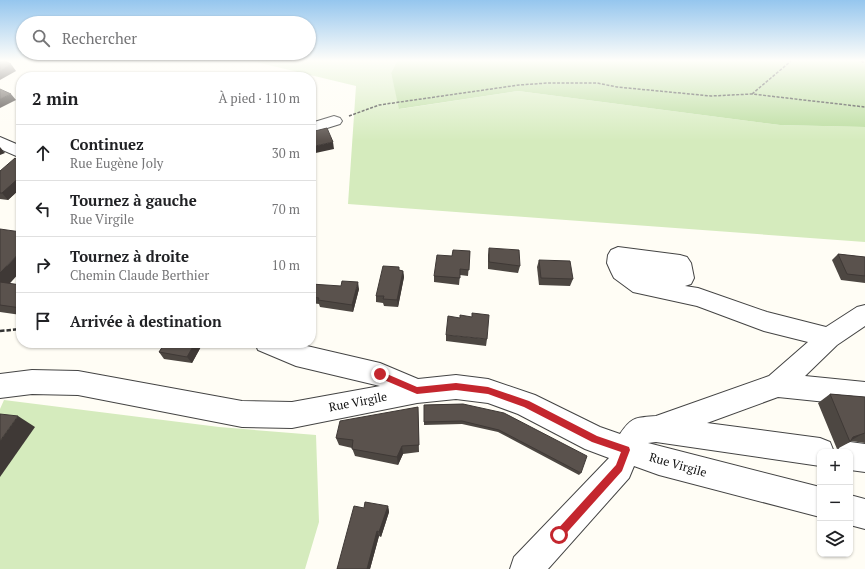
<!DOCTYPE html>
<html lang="fr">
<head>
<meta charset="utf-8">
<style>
  :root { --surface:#fff; --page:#f2f2f2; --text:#202124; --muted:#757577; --line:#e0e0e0 }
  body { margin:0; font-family:"PT Serif",serif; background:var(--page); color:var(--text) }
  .controls { position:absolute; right:12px; bottom:12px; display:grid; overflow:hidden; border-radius:8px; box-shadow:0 1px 3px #0004 }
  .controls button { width:36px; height:36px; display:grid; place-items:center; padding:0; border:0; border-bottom:1px solid var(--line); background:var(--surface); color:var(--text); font:20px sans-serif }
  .stop { position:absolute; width:12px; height:12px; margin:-9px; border:3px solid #c4262e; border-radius:50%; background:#fff }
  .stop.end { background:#c4262e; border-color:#fff; box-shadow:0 1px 4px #0008 }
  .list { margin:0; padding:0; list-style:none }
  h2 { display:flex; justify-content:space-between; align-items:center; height:52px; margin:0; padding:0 16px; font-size:17px }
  h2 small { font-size:13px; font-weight:400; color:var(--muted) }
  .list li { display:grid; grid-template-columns:26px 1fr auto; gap:12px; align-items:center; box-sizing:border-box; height:56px; padding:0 16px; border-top:1px solid var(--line) }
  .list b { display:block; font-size:15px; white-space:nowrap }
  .list p { margin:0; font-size:13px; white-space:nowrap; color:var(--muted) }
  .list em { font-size:13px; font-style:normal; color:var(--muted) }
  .icon { flex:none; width:22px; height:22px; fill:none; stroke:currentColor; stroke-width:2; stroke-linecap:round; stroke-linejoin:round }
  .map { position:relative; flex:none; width:865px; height:569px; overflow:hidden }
  .search { position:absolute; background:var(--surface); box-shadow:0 1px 3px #0004; left:16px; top:16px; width:300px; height:44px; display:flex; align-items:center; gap:10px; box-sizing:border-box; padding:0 14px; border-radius:22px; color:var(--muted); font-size:15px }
  .panel { position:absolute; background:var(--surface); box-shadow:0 1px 3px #0004; left:16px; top:72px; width:300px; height:276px; border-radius:16px }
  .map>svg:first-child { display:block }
  .green { fill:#d5ebbd }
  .forest { fill:#b9dc9c }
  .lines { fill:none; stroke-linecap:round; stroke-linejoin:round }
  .minor-casing { stroke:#444; stroke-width:2 }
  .path-far1 { stroke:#333; stroke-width:1.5; stroke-dasharray:3 1.5; stroke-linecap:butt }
  .path { stroke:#333; stroke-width:2.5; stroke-dasharray:4.5 2; stroke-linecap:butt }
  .minor { fill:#fff; fill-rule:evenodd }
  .wall { fill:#4d4742 }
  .shaded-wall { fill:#3f3936 }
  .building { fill:#5a524d; stroke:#3f3936 }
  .route { fill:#c4262e }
  .labels { text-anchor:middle; stroke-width:4; stroke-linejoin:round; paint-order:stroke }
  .near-street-label { font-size:12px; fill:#111; stroke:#fff }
</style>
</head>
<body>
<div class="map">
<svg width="865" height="569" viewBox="0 0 865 569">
  <rect width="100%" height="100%" fill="#fffdf5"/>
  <!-- green -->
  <g class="green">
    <path d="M 252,61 L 397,61 L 391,73 L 400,109 L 518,91 L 780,125 L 865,127 L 865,242 L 348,204 L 356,86 Z"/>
    <path d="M 4,400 L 219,427 L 316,435 L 319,522 L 305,569 L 0,569 L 0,409 Z"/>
  </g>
  <!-- forest -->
  <path class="forest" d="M 397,61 L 865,61 L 865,127 L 780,125 L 518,91 L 399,109 L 391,73 Z"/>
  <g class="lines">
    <defs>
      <g id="minor">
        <path d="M 334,116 L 340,118 L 342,121 L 340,124 L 311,133 L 311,123 Z"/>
        <path d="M 0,137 L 21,146 L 21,158 L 0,149 Z"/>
        <path d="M 618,247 L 680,255 L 687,257 L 691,263 L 694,278 L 691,284 L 685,286 L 698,288 L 767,312 L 826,327 L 857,307 L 865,305 L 865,326 L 837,345 L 805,376 L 865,382 L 865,406 L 778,397 L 707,423 L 820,438 L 830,442 L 834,452 L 820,452 L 820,466 L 656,442 L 648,443 L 820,487 L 820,517 L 659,475 L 634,466 L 629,478 L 548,569 L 510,569 L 514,557 L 609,458 L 585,449 L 518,414 L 488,403 L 456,399 L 417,403 L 292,428 L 242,427 L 78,395 L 32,394 L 0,398 L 0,374 L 32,370 L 78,371 L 242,401 L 292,402 L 380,386 L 296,366 L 258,350 L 255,343 L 294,343 L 380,363 L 418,379 L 456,375 L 488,379 L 535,395 L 600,427 L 620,434 C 632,416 636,418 656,416 L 769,376 L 808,342 L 764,331 L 697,306 L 633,292 L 614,278 L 611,272 L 607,263 L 608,255 L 611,250 Z"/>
        <path d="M 850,442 L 865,444 L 865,472 L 850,470 L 850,452 L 837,452 L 840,446 Z"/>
        <path d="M 850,495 L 865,499 L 865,529 L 850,525 Z"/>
      </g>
    </defs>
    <!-- minor casing -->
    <use href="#minor" class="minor-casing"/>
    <!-- path-far1 -->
    <g class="path-far1">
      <path d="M 861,61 L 865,63"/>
      <path d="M 752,94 L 791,61"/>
      <path d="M 349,116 L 379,105 L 519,85 L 548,83 L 597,83 L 617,87 L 711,96 L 752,94 L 865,107"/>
    </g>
    <!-- path -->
    <path class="path" d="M 0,331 L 21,329"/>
    <!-- minor -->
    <use href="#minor" class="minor"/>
  </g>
  <!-- wall -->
  <g class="wall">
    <path d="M 21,163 L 21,188 L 8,200 L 0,199 L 0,171 Z"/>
    <path d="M 0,229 L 10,284 L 21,285 L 21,315 L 0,312 Z"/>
    <path d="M 489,248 L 520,266 L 518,273 L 488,269 L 488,255 Z"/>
    <path d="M 470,251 L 468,276 L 460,275 L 459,285 L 434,282 L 434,276 L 452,256 Z"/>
    <path d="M 838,254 L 865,257 L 865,283 L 841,280 L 832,260 Z"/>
    <path d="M 539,260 L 573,279 L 570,286 L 539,285 L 537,267 Z"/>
    <path d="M 399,267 L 399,270 L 403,271 L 404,277 L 398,307 L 384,306 L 383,303 L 376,302 L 376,296 Z"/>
    <path d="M 311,284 L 359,289 L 353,312 L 320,307 L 319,304 L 311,303 Z"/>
    <path d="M 446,335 L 487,339 L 486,346 L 446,341 Z"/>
    <path d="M 165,343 L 203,343 L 192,363 L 164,359 L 159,352 Z"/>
    <path d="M 830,394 L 865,397 L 865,443 L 851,441 L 850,442 L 837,449 L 818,403 Z"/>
    <path d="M 463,404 L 581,473 L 579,475 L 498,432 L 462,424 L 424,425 L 424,405 Z"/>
    <path d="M 418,407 L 419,452 L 403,454 L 398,465 L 355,456 L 352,448 L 339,445 L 336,438 Z"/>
    <path d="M 388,506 L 389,512 L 381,537 L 379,536 L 370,569 L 337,569 L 364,508 Z"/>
  </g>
  <!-- shaded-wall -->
  <g class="shaded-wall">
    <path d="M 11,64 L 16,71 L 0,80 L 0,71 Z"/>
    <path d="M 11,94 L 16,100 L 0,108 L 0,99 Z"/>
    <path d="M 333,142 L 334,149 L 311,154 L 311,147 Z"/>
    <path d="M 0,147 L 5,153 L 0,155 Z"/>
    <path d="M 21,176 L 21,188 L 8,200 L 2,193 Z"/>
    <path d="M 21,251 L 21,271 L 3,291 L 0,288 L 0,273 Z"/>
    <path d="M 403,271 L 404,277 L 398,307 L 397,300 Z"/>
    <path d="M 358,282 L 359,289 L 353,312 L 352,305 Z"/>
    <path d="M 195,343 L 203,343 L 192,363 L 187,357 Z"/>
    <path d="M 18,416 L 35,427 L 0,477 L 0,441 Z"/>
    <path d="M 864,433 L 850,441 L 853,437 Z"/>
    <path d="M 402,446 L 403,454 L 398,465 L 397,457 Z"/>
    <path d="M 388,506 L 389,512 L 381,537 L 379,532 Z"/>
    <path d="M 377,531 L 379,536 L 370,569 L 367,569 Z"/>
  </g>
  <!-- building -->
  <g class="building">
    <path d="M 0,61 L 5,61 L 11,64 L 0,71 Z"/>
    <path d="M 0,89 L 11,94 L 0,99 Z"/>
    <path d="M 327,128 L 333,142 L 311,147 L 311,132 Z"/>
    <path d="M 15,158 L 21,163 L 21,176 L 2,193 L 0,193 L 0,171 Z"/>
    <path d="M 0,229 L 21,232 L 21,251 L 0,273 Z"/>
    <path d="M 489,248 L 519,250 L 520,266 L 489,262 Z"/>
    <path d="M 453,250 L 470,251 L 469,270 L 460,269 L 460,278 L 434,276 L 437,255 L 452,256 Z"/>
    <path d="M 838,254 L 865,257 L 865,276 L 847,274 Z"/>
    <path d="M 539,260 L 570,261 L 573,279 L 541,278 Z"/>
    <path d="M 383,266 L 399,267 L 399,270 L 403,271 L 397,300 L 383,299 L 384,296 L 376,296 Z"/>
    <path d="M 342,281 L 358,282 L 352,305 L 318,300 L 319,298 L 311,297 L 311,284 L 341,286 Z"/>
    <path d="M 0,282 L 21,285 L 21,308 L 0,305 Z"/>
    <path d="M 472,313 L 489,315 L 487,339 L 446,335 L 448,316 L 460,318 L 460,315 L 472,317 Z"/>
    <path d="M 165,343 L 195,343 L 187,357 L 159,352 Z"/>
    <path d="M 830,394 L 865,397 L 865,433 L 853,437 L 850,442 Z"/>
    <path d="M 463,404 L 504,413 L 587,456 L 581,473 L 499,430 L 462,421 L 424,422 L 424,405 Z"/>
    <path d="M 418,407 L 419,445 L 402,446 L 397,457 L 352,449 L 353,440 L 336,438 L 340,421 Z"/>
    <path d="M 0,414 L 18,416 L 0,441 Z"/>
    <path d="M 365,502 L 388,506 L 379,532 L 377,531 L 367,569 L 337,569 L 354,506 L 364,508 Z"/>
  </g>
  <!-- sky -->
  <linearGradient id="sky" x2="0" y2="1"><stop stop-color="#95c6ee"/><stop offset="0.43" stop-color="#fffefa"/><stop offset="1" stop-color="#fffefa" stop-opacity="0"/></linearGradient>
  <rect width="865" height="141" fill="url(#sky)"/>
  <!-- route -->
  <path class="route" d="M 380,371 L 417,387 L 456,383 L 488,387 L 529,401 L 597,436 L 629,447 L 630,450 L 622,471 L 562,538 L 559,540 L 555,538 L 554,535 L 555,532 L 616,465 L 621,452 L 592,442 L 524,407 L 488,394 L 456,390 L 417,394 L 377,377 L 377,372 Z"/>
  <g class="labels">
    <!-- near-street labels -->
    <g class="near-street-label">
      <text transform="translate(358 402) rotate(-11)" y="4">Rue Virgile</text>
      <text transform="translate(678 465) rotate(16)" y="4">Rue Virgile</text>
    </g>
  </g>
</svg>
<div class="controls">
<button>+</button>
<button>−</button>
<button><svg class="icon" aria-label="layers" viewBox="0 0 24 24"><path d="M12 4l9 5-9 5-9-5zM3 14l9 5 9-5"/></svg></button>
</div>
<div class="stop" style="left:559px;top:535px"></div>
<div class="stop end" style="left:380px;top:374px"></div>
<div class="search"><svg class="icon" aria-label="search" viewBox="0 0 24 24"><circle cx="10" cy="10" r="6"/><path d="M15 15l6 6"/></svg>Rechercher</div>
<section class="panel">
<h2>2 min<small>À pied · 110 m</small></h2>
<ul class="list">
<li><svg class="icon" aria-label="ahead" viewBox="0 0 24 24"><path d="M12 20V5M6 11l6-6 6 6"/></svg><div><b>Continuez</b><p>Rue Eugène Joly</p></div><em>30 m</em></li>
<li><svg class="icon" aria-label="left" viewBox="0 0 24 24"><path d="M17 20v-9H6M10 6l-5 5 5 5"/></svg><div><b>Tournez à gauche</b><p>Rue Virgile</p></div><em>70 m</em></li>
<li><svg class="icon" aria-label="right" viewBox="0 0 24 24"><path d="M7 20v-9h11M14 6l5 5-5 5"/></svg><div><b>Tournez à droite</b><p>Chemin Claude Berthier</p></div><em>10 m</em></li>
<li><svg class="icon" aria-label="arrive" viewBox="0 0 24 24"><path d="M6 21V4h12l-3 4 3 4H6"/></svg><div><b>Arrivée à destination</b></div></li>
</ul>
</section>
</div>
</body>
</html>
